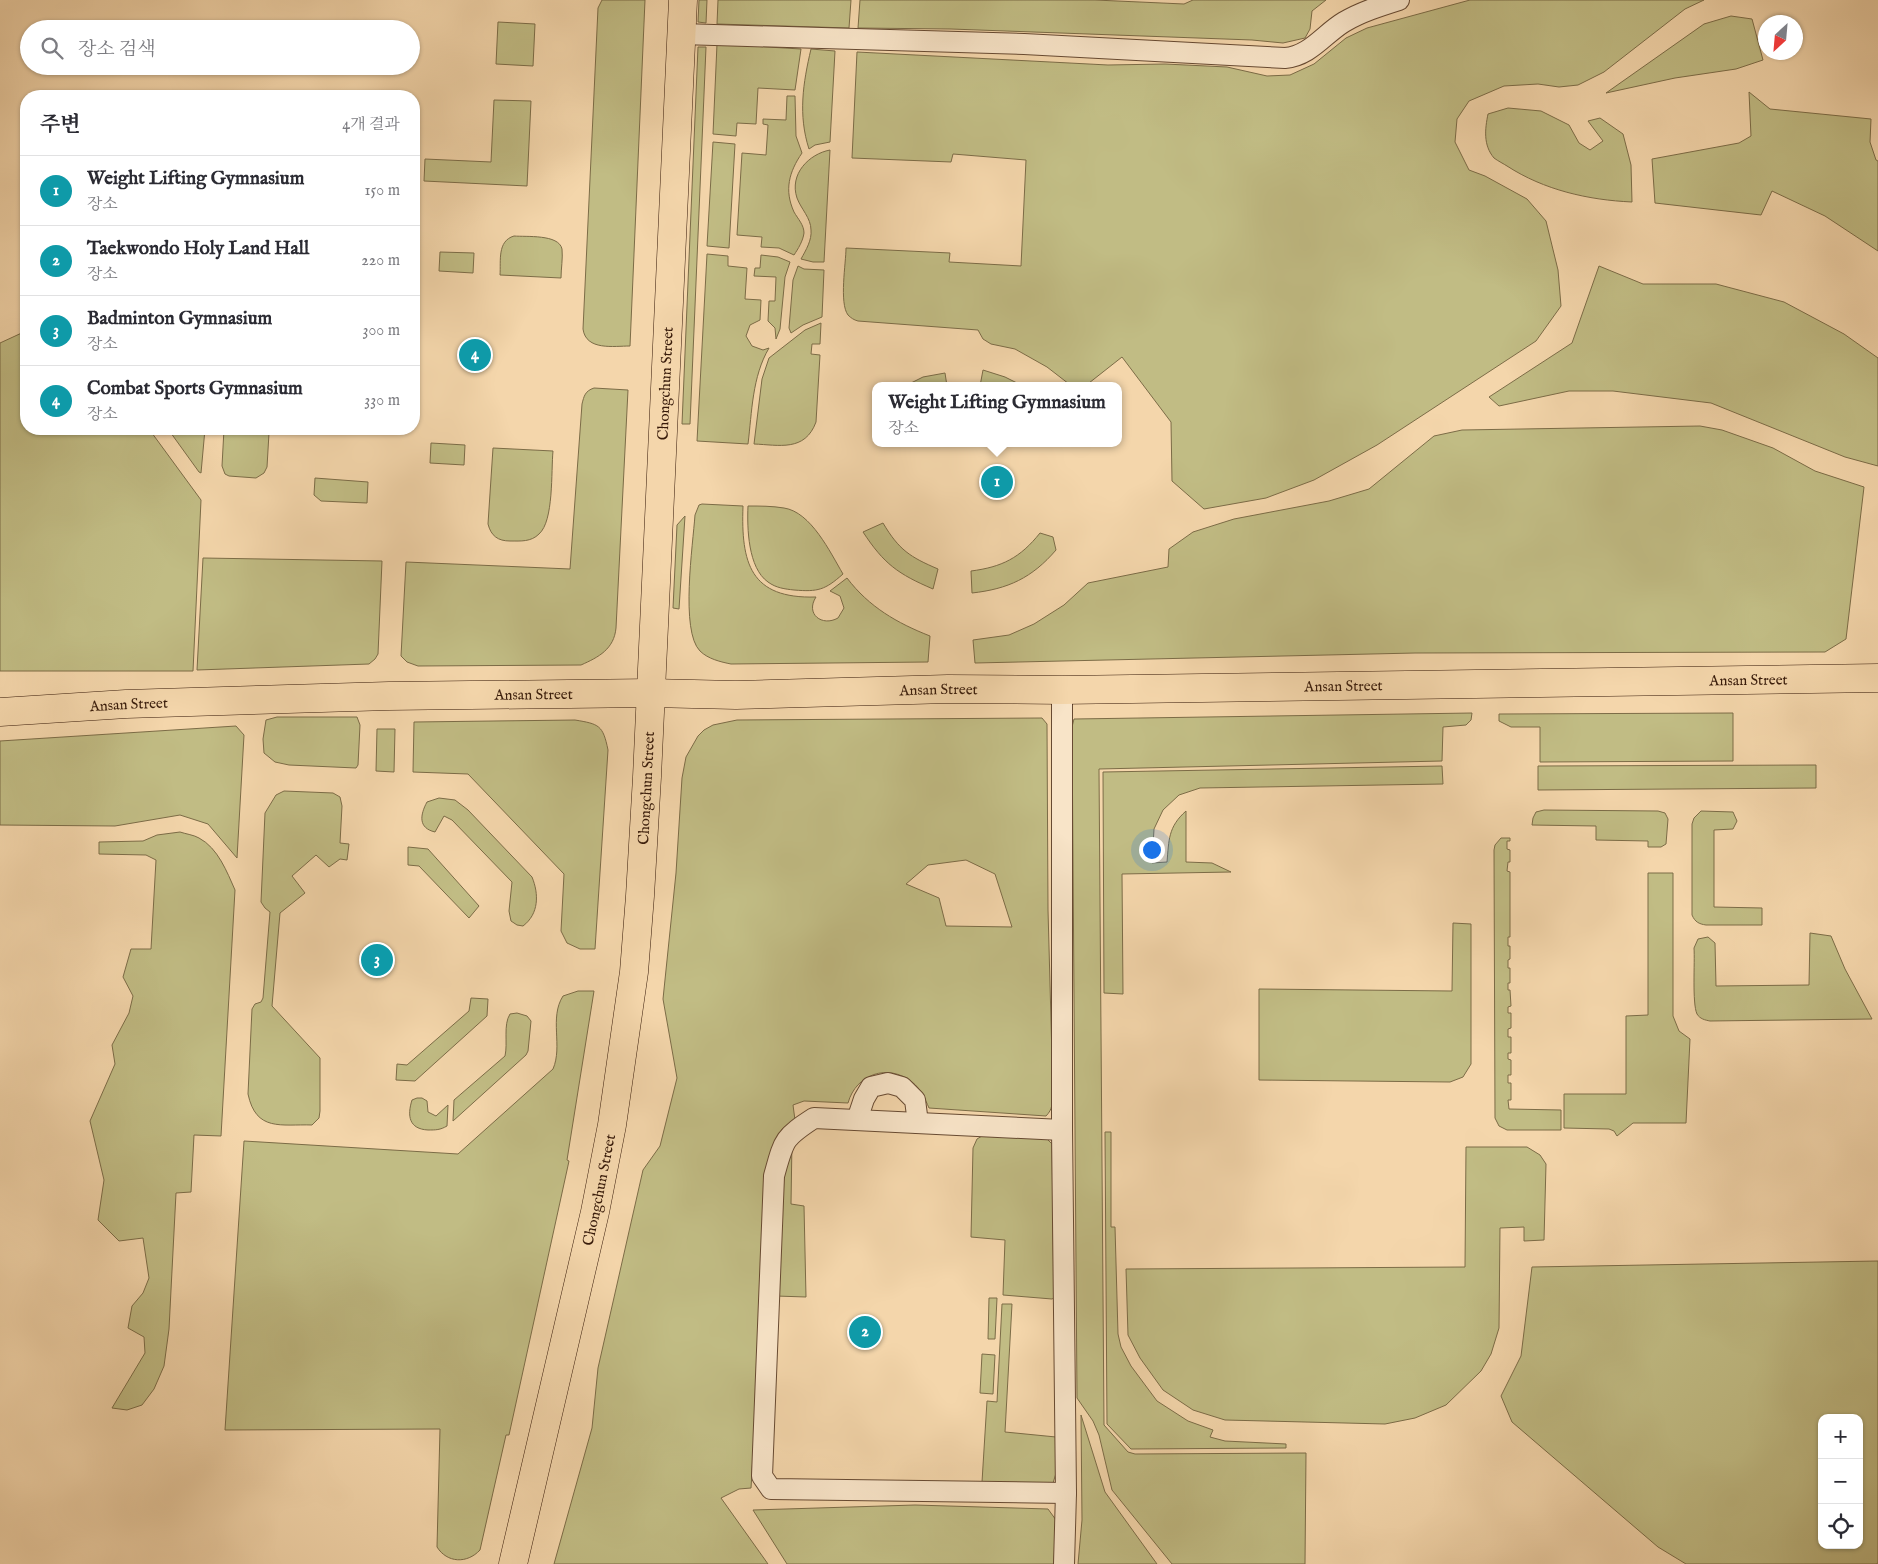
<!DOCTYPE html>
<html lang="ko">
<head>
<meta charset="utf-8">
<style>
  :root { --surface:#fff; --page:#f7f7f7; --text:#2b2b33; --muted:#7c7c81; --line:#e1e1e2; --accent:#1a73e8 }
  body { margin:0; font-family:"IM FELL English","Noto Serif KR",serif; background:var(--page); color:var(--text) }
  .controls { position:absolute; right:15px; bottom:15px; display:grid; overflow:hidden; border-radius:10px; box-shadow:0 1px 4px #0004 }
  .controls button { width:45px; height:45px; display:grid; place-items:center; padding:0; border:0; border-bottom:1px solid var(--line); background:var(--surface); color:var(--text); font:25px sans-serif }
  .compass { position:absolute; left:1758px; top:15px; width:45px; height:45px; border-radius:50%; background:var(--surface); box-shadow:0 1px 4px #0004; rotate:206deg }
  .you { position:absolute; left:1151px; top:849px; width:18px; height:18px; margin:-12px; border:4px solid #fff; border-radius:50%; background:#1a73e8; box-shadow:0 0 0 8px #1a73e833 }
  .badge { display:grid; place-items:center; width:32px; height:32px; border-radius:50%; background:var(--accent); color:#fff; font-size:16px; font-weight:700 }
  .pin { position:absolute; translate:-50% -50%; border:2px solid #fff; box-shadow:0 1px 5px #0006 }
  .popup { position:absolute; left:872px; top:382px; width:250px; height:65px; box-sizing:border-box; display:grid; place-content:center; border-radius:10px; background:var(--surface); filter:drop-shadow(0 1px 4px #0005); font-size:16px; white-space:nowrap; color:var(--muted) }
  .popup b { font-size:19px; color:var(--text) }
  .popup::after { content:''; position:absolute; left:50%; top:100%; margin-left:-10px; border:10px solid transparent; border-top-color:var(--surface) }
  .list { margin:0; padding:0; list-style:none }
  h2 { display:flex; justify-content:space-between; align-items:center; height:65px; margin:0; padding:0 20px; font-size:21px }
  h2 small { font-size:16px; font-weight:400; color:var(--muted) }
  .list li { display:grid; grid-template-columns:32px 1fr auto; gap:15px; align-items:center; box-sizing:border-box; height:70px; padding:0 20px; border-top:1px solid var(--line) }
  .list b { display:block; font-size:19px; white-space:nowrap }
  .list p { margin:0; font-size:16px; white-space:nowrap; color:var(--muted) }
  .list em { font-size:16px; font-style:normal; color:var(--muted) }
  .icon { flex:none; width:28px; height:28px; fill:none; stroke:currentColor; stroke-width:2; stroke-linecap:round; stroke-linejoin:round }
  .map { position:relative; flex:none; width:1878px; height:1564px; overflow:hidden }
  .search { position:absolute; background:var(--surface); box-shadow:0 1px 4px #0004; left:20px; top:20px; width:400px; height:55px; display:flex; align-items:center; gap:12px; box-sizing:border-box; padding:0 18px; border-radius:28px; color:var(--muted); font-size:19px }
  .panel { position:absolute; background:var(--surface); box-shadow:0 1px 4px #0004; left:20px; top:90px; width:400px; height:345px; border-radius:20px }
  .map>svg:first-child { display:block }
  .green { fill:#c1bc84; stroke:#7c6c47; fill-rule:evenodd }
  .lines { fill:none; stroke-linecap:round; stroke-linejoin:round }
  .street-casing { stroke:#674a32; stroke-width:22 }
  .primary-casing { stroke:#381b0a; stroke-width:29 }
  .street { stroke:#f8e4c8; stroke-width:20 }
  .primary { stroke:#f4d6ab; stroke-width:28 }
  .labels { text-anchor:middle; stroke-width:4.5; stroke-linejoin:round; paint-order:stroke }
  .street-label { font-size:15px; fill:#381b0a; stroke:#f8e4c8 }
</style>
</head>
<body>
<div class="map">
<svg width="1878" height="1564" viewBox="0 0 1878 1564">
  <rect width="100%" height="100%" fill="#f4d6ab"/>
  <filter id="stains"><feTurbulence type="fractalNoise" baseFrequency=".004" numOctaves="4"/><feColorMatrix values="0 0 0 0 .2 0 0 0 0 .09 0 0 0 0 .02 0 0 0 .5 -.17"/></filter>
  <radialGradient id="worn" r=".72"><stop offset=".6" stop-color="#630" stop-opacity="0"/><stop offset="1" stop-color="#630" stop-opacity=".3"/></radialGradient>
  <!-- green -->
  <g class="green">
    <path d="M 602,0 L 645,0 L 630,346 C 614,346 586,351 583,329 L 598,8 Z"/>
    <path d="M 699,0 L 707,0 L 706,23 L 698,22 Z"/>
    <path d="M 718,0 L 851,0 L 849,28 L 717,24 Z"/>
    <path d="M 860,0 L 1095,0 L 1184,4 L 1193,0 L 1326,0 L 1312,11 L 1310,29 L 1305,38 L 1283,43 L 1252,40 L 951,29 L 858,28 Z"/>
    <path d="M 1470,0 L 1704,0 L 1685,9 L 1604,72 L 1578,85 L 1559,87 L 1538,84 L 1504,86 L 1469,101 L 1457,119 L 1455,142 L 1469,170 L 1485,176 L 1527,199 L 1546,221 L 1558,270 L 1561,306 L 1536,341 L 1377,445 L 1314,480 L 1266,498 L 1204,509 L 1172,481 L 1171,422 L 1122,357 L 1089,383 L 1074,386 L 1069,384 L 1047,367 L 1015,349 L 991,344 L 983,339 L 978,330 L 858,321 C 854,320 851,318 848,315 C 839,303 846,263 846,248 L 950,253 L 949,262 L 1021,266 L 1026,160 L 953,154 L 951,162 L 852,158 L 857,52 L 1108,65 L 1165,64 L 1227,67 L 1267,76 L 1290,75 L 1314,64 L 1346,38 L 1367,28 Z"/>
    <path d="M 1731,16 L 1752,19 L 1763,60 L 1736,69 L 1675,78 L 1606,93 L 1704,24 Z"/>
    <path d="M 498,22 L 535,24 L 533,66 L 496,64 Z"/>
    <path d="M 717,44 L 801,49 L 795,90 L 758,88 L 756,124 L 737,123 L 736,136 L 713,134 Z"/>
    <path d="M 698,47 L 706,47 L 690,424 L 682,424 Z"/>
    <path d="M 811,49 L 835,51 L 830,142 L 815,145 L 809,149 C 798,115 803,83 811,49 Z"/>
    <path d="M 1749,92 L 1770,109 L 1871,119 L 1870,142 L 1876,160 L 1878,161 L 1878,251 L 1825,216 L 1772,191 L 1761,215 L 1655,203 L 1652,159 L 1739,143 L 1751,136 Z"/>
    <path d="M 787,96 L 795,96 L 796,136 L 802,153 C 789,172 784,190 794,212 C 798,219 804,225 804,233 C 803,241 798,249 794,255 L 779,248 L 761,247 L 762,237 L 737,235 L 742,153 L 766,155 L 768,125 L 763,124 L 763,119 L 786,120 Z"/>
    <path d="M 494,100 L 531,101 L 527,186 L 424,181 L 425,159 L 491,162 Z"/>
    <path d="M 1508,108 L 1541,111 L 1569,125 L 1579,143 L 1590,150 L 1603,141 L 1588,121 L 1600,118 L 1623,134 L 1631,165 L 1632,202 C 1588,200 1544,190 1507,166 C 1504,164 1498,161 1494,158 C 1483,145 1485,129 1488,114 Z"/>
    <path d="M 713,142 L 735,144 L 729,248 L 707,246 Z"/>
    <path d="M 830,150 L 824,262 L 813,262 L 801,259 C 806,250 812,240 811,230 C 811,218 801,209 797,198 C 789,174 809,154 830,150 Z"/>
    <path d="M 514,236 C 526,237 559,234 562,249 C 563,258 561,269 561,278 L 500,275 C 501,261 497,241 514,236 Z"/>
    <path d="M 440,252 L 474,253 L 473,273 L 439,271 Z"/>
    <path d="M 707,254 L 728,256 L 728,266 L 747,268 L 745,299 L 761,300 L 760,320 L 750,325 L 746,336 L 752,346 L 763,350 L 769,348 C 752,377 752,412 748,444 L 697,441 Z"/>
    <path d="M 761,255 L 778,257 L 790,262 L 785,277 L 780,329 L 776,339 L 775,328 L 768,321 L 769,301 L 775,301 L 776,277 L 754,276 L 755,268 L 760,268 Z"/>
    <path d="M 798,266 L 804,269 L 824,270 L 822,317 L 803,325 L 791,333 L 789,328 L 793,280 Z"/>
    <path d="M 1599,266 L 1643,284 L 1716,284 L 1784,302 L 1844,334 L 1878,358 L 1878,466 L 1845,457 L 1711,403 L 1613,391 L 1569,391 L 1499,406 L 1489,397 L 1572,343 Z"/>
    <path d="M 821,323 L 820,344 L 812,344 L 811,354 L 820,355 L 816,422 C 805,452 779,445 754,444 L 762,379 L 769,358 L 805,330 Z"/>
    <path d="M 26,331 L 26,429 L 149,429 L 201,500 L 193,671 L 0,671 L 0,343 Z"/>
    <path d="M 983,370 L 1005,377 L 1023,386 L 980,386 Z"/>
    <path d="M 945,373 L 947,386 L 905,386 L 923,377 Z"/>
    <path d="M 594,388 L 628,390 L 616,628 C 614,649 599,657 581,665 L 418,666 L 407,662 L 401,656 L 406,562 L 570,569 L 582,404 C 584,396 585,391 594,388 Z"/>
    <path d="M 1700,426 L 1722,430 L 1773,448 L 1815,471 L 1864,487 L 1846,639 L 1825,652 L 1415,653 L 975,663 L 973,640 L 1009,635 L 1034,624 L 1064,605 L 1088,583 L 1168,567 L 1169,549 L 1193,532 L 1234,519 L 1329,501 L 1369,489 L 1434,436 L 1462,430 Z"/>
    <path d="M 168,429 L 205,429 L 201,473 L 199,472 Z"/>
    <path d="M 224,429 L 266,429 L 269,433 L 267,467 L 264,473 L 256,478 L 229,476 L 225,474 L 222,466 Z"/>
    <path d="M 431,443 L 465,445 L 464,465 L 430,463 Z"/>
    <path d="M 493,448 L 553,451 C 551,471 554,521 539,534 C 531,542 521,541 510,541 C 498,541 491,536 488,524 Z"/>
    <path d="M 315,478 L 368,482 L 367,503 L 321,501 L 314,495 Z"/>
    <path d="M 702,504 L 743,506 C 741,563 750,599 816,597 C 805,614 822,627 838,618 L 844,608 L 840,596 L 830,591 L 847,578 C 869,607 897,623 930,636 L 928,662 L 731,664 C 721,662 708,659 700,651 C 680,631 693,544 695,515 L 699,505 Z"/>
    <path d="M 748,506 C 760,506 772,506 784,508 C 811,512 830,552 843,574 C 825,590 818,592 794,590 C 785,589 776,588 768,582 C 748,568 747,528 748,506 Z"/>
    <path d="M 685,516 L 679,609 L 673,608 L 677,525 Z"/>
    <path d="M 883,523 C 899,550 910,557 938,569 L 933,589 C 898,574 884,564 863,532 Z"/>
    <path d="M 1040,533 L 1053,537 L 1056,550 C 1032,578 1008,589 972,593 L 971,571 C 1002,567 1020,558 1040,533 Z"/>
    <path d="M 203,558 L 382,561 L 378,654 L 375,659 L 369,664 L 197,670 Z"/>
    <path d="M 1472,713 L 1471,720 L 1466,725 L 1443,727 L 1442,761 L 1099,769 L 1104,1425 L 1128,1452 L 1135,1454 L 1306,1453 L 1305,1564 L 1172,1564 L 1112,1490 L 1099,1435 L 1093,1421 L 1077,1398 L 1072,727 L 1074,719 Z"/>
    <path d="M 1733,713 L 1733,761 L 1540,762 L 1540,727 L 1511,727 L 1499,721 L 1499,714 Z"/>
    <path d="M 277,717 L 357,717 L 360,725 L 358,765 L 356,768 L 289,765 L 275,762 L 264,753 L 263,739 L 266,720 Z"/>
    <path d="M 1042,718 L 1047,724 L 1048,910 L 1053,1094 C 1052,1103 1053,1109 1046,1116 L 929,1108 C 925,1099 921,1089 912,1082 C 888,1063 856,1074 848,1103 L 804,1101 L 793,1105 L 795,1120 L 782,1129 L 769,1157 L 765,1179 L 762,1315 L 751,1488 L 739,1489 L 721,1498 L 768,1564 L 554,1564 L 592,1428 L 598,1368 L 643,1170 L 660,1146 L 677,1078 L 663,999 L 676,873 L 682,778 L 686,757 L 698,736 L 704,730 L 713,725 L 737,720 ZM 966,860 L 995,874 L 1012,927 L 946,926 L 939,898 L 906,884 L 928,865 Z"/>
    <path d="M 575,720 C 599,724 603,725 608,750 L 595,949 L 580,949 L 567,943 L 561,931 L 564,874 L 468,774 L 413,772 L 414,722 Z"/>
    <path d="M 236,726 L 244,735 L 237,858 L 208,824 L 180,815 L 115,826 L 0,825 L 0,741 Z"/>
    <path d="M 377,729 L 395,729 L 394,772 L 376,771 Z"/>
    <path d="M 1816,765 L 1816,788 L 1538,790 L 1538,766 Z"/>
    <path d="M 1442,766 L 1443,784 L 1200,788 L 1179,795 L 1163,810 L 1154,829 L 1152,863 L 1167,862 C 1169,840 1168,827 1186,811 L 1186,862 L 1212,863 L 1231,872 L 1122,874 L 1123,994 L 1104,993 L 1103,772 Z"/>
    <path d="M 284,791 L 333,793 L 340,797 L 342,806 L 340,843 L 349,844 L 347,860 L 340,859 L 329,867 L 316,855 L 292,876 L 305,893 L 280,913 L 272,1006 L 320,1058 L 320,1111 L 319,1118 L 312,1125 C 281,1124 256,1132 248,1094 L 252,1009 L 255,1004 L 261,1002 L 263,998 L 270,912 L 265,908 L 261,902 L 265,813 L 276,795 Z"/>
    <path d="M 439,798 L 455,800 L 468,810 L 532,877 C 539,894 539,914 523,926 L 517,925 L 511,921 L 509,911 L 512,882 L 452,820 L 444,816 L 435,832 C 418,828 420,815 427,802 Z"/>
    <path d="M 1544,810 L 1658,811 L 1665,813 L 1668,819 L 1666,844 L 1661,847 L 1648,847 L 1648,841 L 1596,840 L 1596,826 L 1532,825 L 1533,818 L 1536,812 Z"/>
    <path d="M 1701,811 L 1733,812 L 1737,821 L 1733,829 L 1714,830 L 1714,907 L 1762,908 L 1762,925 L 1706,925 C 1699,924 1695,922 1692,915 L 1692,824 L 1694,818 Z"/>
    <path d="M 180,832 C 186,834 194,835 199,838 C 218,848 227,872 235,890 L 221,1136 L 194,1135 L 191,1192 L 176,1193 L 169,1329 L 164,1366 L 154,1389 L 142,1405 L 127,1410 L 112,1408 L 145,1353 L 144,1337 L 128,1328 L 132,1306 L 143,1293 L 149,1278 L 143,1238 L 119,1241 L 98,1220 L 104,1180 L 90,1121 L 115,1064 L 112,1045 L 129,1013 L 133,996 L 123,977 L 131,949 L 151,949 L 156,860 L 146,855 L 99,854 L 99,842 L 143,841 L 157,835 Z"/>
    <path d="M 1501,838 L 1510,838 L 1510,841 L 1507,841 L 1507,849 L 1510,850 L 1510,862 L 1508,862 L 1507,871 L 1510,872 L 1510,937 L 1508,937 L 1508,946 L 1510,946 L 1510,959 L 1508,960 L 1508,968 L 1510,968 L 1510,983 L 1508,983 L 1508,990 L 1510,990 L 1511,1006 L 1508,1007 L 1508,1013 L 1511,1013 L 1511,1028 L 1508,1029 L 1508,1037 L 1511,1037 L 1511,1053 L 1508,1053 L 1508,1059 L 1511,1060 L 1511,1075 L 1508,1075 L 1508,1083 L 1511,1083 L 1511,1100 L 1508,1100 L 1509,1109 L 1561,1110 L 1561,1130 L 1507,1130 L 1499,1126 L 1495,1118 L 1494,850 L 1495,845 Z"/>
    <path d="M 408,847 L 428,849 L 479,906 L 469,918 L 419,866 L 408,865 Z"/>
    <path d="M 1648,873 L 1673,873 L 1673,1016 L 1679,1031 L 1690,1039 L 1686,1123 L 1633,1123 L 1617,1136 L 1614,1131 L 1609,1129 L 1564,1128 L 1564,1094 L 1626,1094 L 1626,1016 L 1648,1015 Z"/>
    <path d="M 1453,923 L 1471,924 L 1471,1064 L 1463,1077 L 1450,1082 L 1259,1080 L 1259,989 L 1452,991 Z"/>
    <path d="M 1810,933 L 1831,936 L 1845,969 L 1872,1019 L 1710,1021 C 1705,1020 1700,1019 1697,1014 C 1692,1003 1695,962 1694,948 L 1698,939 L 1708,937 L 1715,943 L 1716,986 L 1809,985 Z"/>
    <path d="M 578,991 L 594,991 L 567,1160 L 569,1161 L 509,1435 L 506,1435 L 480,1550 C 467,1564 447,1563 437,1547 L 440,1429 L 225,1430 L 244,1141 L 458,1154 L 553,1069 C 563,1046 549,1018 563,996 Z"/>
    <path d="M 471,998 L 488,999 L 487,1016 L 415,1081 L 396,1080 L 397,1064 L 407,1065 L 469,1011 Z"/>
    <path d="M 517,1013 L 527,1016 L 531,1021 L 528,1051 L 526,1055 L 453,1121 L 454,1100 L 505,1056 C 508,1043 503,1025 510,1014 Z"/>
    <path d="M 417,1098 L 422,1098 L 427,1101 L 428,1112 L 436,1116 L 448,1105 L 447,1126 C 440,1130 436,1130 428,1130 C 409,1129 407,1116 412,1100 Z"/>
    <path d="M 1105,1132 L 1111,1132 L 1111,1227 L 1115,1227 L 1118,1334 L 1121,1347 L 1131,1366 L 1157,1401 L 1188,1421 L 1213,1430 L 1210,1437 L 1225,1441 L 1286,1444 L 1286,1448 L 1131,1449 L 1107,1424 Z"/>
    <path d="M 982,1136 L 1047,1139 L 1052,1144 L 1054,1298 L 1052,1299 L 1003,1295 L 1005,1240 L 971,1237 L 973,1148 L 977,1139 Z"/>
    <path d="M 792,1140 L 791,1204 L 804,1206 L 806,1297 L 776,1296 L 782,1171 Z"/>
    <path d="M 1466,1147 L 1527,1147 L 1540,1155 L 1546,1164 L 1544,1240 L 1524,1241 L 1524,1227 L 1500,1228 L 1499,1328 L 1491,1354 L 1481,1371 L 1446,1405 L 1415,1418 L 1385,1424 L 1225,1420 L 1193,1410 L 1163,1390 L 1140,1358 L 1128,1335 L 1126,1269 L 1465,1267 Z"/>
    <path d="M 1878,1261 L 1878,1563 L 1876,1564 L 1686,1564 L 1658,1547 L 1512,1422 L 1501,1396 L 1521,1356 L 1532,1267 ZM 1822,1418 L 1859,1418 L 1859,1545 L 1822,1545 Z"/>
    <path d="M 989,1298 L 997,1298 L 995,1339 L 988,1339 Z"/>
    <path d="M 1002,1304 L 1012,1304 L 1005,1432 L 1056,1437 L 1057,1470 L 1053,1483 L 1049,1485 L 982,1482 L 987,1401 L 997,1402 Z"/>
    <path d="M 982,1354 L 995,1355 L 993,1394 L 980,1393 Z"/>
    <path d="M 1081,1415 L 1105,1492 L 1157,1564 L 1078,1564 L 1082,1520 Z"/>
    <path d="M 915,1505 L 1048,1509 L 1056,1520 L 1054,1564 L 787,1564 L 753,1510 Z"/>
  </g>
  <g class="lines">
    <defs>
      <g id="street">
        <path d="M 681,34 L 1024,44 L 1285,58 C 1310,56 1324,34 1344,22 C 1361,12 1380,6 1399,0"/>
        <path d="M 1062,690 L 1062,1130 L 1066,1493 L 1064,1564"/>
        <path d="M 857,1120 L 864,1099 L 871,1087 L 888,1083 L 902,1087 L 915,1100 L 918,1123"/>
        <path d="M 1062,1130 L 814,1118 C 783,1138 784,1140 774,1176 L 762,1476 L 771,1489 L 1066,1493"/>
      </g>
      <g id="primary">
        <path id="s1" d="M 0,712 L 126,704 L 389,696 L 650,693 L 736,695 L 948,689 L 1062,690 L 1878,678"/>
        <path id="s2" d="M 513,1564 L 595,1212 L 612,1125 L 634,972 L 640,896 L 647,777 L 683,0"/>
      </g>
    </defs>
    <!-- street casing -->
    <use href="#street" class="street-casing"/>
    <!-- primary casing -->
    <use href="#primary" class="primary-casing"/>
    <!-- street -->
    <use href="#street" class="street"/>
    <!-- primary -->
    <use href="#primary" class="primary"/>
  </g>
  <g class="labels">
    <!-- street labels -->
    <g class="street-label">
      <text dy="5" stroke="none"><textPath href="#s2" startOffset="1194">Chongchun Street</textPath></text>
      <text dy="5" stroke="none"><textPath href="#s1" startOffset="1749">Ansan Street</textPath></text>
      <text dy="5" stroke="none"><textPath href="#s1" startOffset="1344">Ansan Street</textPath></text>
      <text dy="5" stroke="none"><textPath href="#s1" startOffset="939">Ansan Street</textPath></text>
      <text dy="5" stroke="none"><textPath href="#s1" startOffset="534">Ansan Street</textPath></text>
      <text dy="5" stroke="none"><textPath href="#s1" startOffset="129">Ansan Street</textPath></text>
      <text dy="5" stroke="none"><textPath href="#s2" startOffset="789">Chongchun Street</textPath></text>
      <text dy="5" stroke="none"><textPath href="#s2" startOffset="384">Chongchun Street</textPath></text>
    </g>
  </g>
  <rect width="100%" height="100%" filter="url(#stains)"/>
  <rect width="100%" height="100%" fill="url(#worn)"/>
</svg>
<div class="controls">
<button>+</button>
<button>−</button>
<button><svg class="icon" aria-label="locate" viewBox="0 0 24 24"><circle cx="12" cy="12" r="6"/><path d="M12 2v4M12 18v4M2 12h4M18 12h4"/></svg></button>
</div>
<svg class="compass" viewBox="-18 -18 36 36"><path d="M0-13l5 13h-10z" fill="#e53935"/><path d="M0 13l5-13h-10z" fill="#7c7c81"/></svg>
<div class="you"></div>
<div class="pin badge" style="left:997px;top:482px;background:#0f9aa8">1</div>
<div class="popup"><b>Weight Lifting Gymnasium</b>장소</div>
<div class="pin badge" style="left:865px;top:1332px;background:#0f9aa8">2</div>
<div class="pin badge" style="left:377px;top:960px;background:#0f9aa8">3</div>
<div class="pin badge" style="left:475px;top:355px;background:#0f9aa8">4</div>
<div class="search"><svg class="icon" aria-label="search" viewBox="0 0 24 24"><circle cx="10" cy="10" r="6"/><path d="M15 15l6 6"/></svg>장소 검색</div>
<section class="panel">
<h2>주변<small>4개 결과</small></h2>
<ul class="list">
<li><span class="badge" style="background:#0f9aa8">1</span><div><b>Weight Lifting Gymnasium</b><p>장소</p></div><em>150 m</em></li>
<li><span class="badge" style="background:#0f9aa8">2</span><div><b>Taekwondo Holy Land Hall</b><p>장소</p></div><em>220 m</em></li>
<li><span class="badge" style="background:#0f9aa8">3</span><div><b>Badminton Gymnasium</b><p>장소</p></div><em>300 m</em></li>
<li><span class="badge" style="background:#0f9aa8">4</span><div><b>Combat Sports Gymnasium</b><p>장소</p></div><em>330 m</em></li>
</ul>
</section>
</div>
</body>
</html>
